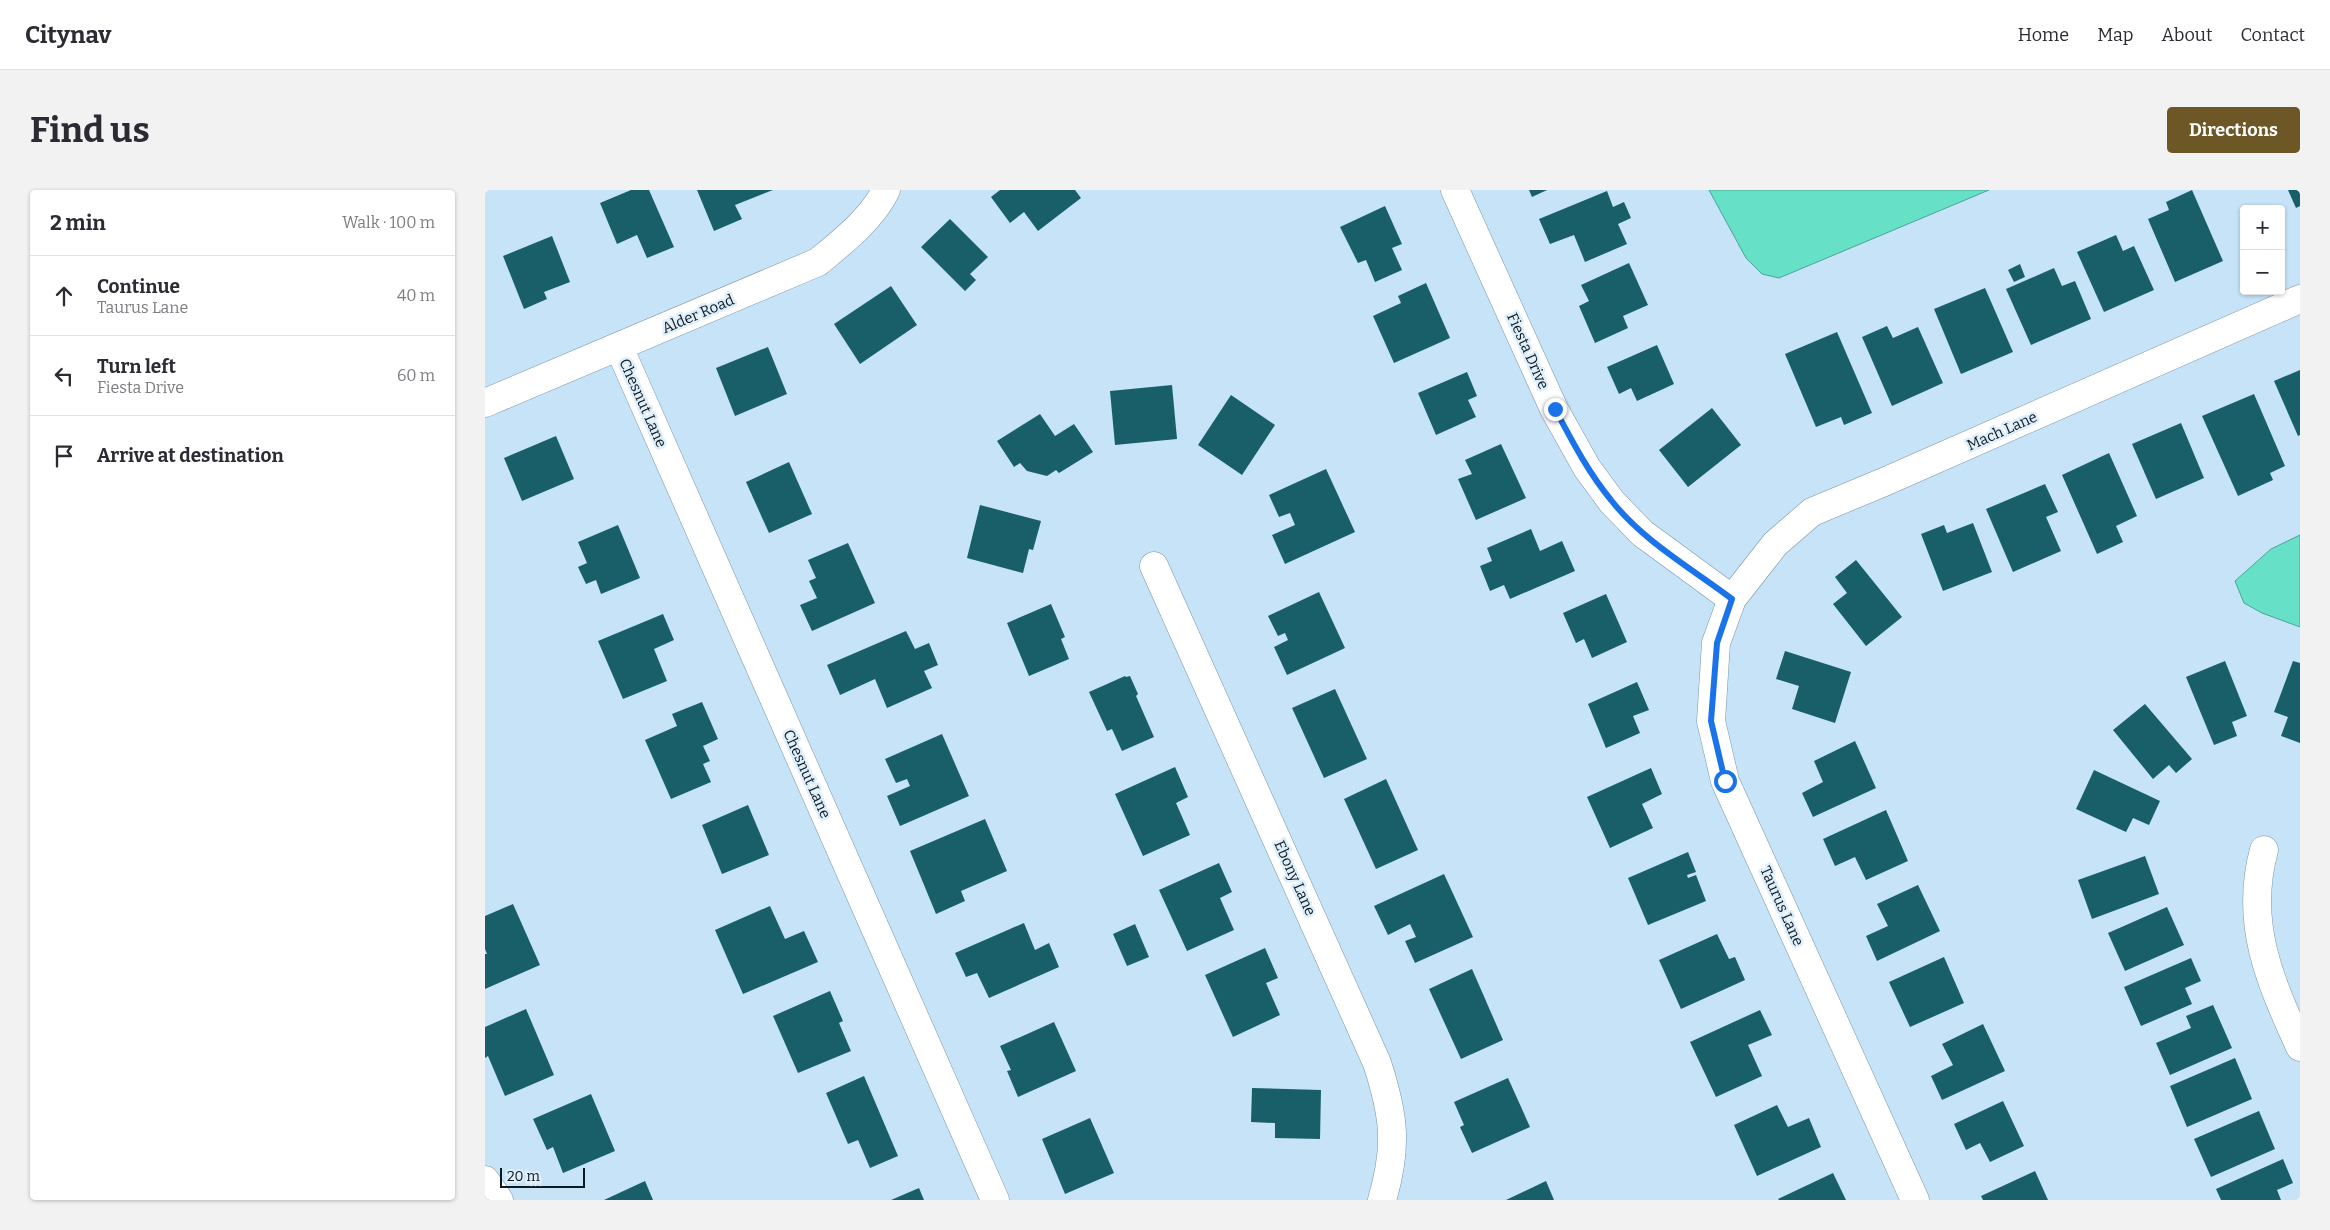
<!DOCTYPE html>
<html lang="en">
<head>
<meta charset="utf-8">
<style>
  :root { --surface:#fff; --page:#f2f2f3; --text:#2b2b33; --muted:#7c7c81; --line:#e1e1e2; --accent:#6d5727 }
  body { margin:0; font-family:Bitter,serif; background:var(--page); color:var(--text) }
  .controls { position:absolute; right:15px; top:15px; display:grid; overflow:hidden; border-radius:5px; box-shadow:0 1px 4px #0004 }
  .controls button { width:45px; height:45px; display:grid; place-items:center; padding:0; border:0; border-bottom:1px solid var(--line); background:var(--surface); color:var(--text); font:25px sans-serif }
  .scale { position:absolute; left:15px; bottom:12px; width:85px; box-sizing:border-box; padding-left:5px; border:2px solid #0e181f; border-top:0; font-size:14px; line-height:18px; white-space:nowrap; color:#0e181f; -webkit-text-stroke:4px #deeffb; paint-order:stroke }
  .stop { position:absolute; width:15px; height:15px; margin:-11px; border:4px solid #1a73e8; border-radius:50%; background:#fff }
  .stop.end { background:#1a73e8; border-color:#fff; box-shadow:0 1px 5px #0008 }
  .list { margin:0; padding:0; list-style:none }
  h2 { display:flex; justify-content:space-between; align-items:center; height:65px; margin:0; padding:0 20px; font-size:21px }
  h2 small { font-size:16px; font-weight:400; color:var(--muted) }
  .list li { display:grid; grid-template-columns:32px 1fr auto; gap:15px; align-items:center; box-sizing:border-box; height:80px; padding:0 20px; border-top:1px solid var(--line) }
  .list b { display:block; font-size:19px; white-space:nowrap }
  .list p { margin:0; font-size:16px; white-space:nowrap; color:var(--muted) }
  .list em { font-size:16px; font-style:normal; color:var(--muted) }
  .icon { flex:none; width:28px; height:28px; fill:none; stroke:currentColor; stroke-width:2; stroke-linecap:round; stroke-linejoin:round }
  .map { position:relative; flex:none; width:1815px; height:1010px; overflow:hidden; border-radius:5px }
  header { display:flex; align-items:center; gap:30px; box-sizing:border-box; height:70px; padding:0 25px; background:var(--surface); border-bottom:1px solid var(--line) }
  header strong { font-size:24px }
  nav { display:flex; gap:28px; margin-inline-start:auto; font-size:18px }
  .intro { display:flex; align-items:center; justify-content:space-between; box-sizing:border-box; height:120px; padding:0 30px }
  h1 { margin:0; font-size:35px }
  .button { padding:12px 22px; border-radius:5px; background:var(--accent); color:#fff; font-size:18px; font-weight:700 }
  main { display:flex; gap:30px; padding:0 30px }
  aside { flex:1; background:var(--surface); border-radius:5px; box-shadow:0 1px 4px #0004 }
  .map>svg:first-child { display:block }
  .water { fill:#67e0c8; stroke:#4ca495 }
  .building { fill:#185f69 }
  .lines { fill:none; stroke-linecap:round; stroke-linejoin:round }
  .minor-casing { stroke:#7a94a7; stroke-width:29 }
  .minor { stroke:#fff; stroke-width:28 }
  .route { stroke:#1a73e8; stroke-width:6 }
  .labels { text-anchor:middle; stroke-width:5; stroke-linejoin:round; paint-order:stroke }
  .street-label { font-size:15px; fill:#0e181f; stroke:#deeffb }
</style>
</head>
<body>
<header>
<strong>Citynav</strong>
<nav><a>Home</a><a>Map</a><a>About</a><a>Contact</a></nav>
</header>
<div class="intro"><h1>Find us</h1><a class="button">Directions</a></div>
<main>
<aside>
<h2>2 min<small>Walk · 100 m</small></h2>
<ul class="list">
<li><svg class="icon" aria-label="ahead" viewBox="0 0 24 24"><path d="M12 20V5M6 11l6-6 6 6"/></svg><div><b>Continue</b><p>Taurus Lane</p></div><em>40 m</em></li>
<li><svg class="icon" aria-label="left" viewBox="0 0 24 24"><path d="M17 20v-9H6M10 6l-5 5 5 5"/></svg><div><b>Turn left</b><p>Fiesta Drive</p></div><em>60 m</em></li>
<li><svg class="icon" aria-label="arrive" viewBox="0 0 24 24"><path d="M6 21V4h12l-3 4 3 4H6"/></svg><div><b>Arrive at destination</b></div></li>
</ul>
</aside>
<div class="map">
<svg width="1815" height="1010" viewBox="0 0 1815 1010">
  <rect width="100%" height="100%" fill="#c7e3f8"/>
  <!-- water -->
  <g class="water">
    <path d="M 1224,0 L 1504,0 L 1294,88 L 1277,84 L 1261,68 Z"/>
    <path d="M 1815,345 L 1815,437 L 1777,423 L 1759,413 L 1750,391 L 1786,359 Z"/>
  </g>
  <!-- building -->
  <g class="building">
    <path d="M 146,0 L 164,0 L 189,57 L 162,68 L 152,45 L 132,54 L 115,13 Z"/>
    <path d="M 212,0 L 288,0 L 250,15 L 257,29 L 229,41 Z"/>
    <path d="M 515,0 L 590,0 L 596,8 L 553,41 L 539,22 L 525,33 L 506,7 Z"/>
    <path d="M 1044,0 L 1062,0 L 1047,7 Z"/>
    <path d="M 1707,0 L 1738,71 L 1690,92 L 1663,29 L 1684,20 L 1681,12 Z"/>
    <path d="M 1803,0 L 1815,0 L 1815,16 L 1811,18 Z"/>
    <path d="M 1122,1 L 1128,17 L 1139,12 L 1146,28 L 1133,34 L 1142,54 L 1100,72 L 1089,45 L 1065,54 L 1054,29 Z"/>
    <path d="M 900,16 L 917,54 L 907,58 L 917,80 L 890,92 L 881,70 L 873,73 L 855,37 Z"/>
    <path d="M 465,29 L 503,67 L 485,84 L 491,90 L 480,101 L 436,57 Z"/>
    <path d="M 1631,45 L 1638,61 L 1649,56 L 1669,100 L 1619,122 L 1592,62 Z"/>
    <path d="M 67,46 L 85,92 L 59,102 L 62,109 L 39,119 L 18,66 Z"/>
    <path d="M 1144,73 L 1163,115 L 1138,126 L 1143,138 L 1110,153 L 1094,116 L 1104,111 L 1096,95 Z"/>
    <path d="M 1535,74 L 1540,87 L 1529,92 L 1523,80 Z"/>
    <path d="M 1569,78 L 1577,96 L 1590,91 L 1606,129 L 1546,155 L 1521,99 Z"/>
    <path d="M 941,93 L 965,148 L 909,173 L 888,126 L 916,113 L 913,106 Z"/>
    <path d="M 406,96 L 432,135 L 375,174 L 349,134 Z"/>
    <path d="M 1500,98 L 1528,162 L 1476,184 L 1449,119 Z"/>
    <path d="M 1402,136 L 1408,148 L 1433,137 L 1458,193 L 1407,216 L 1377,147 Z"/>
    <path d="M 1352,142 L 1387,223 L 1359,235 L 1356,227 L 1331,237 L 1300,164 Z"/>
    <path d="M 1172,155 L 1189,194 L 1152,211 L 1146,198 L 1134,204 L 1122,177 Z"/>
    <path d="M 283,157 L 302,204 L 250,226 L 231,178 Z"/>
    <path d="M 1815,180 L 1815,245 L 1813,246 L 1789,191 Z"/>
    <path d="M 982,182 L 992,206 L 983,210 L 991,227 L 951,245 L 933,203 Z"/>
    <path d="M 687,195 L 692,249 L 630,255 L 625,201 Z"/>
    <path d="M 1769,204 L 1800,276 L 1785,283 L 1788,290 L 1753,306 L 1717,226 Z"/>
    <path d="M 746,205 L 790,235 L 757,285 L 713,255 Z"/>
    <path d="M 1227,218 L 1256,255 L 1203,297 L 1174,260 Z"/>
    <path d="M 555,224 L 570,246 L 589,234 L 608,262 L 574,283 L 571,280 L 562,286 L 542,281 L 535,273 L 529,277 L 512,251 Z"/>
    <path d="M 1696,233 L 1719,288 L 1671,309 L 1647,254 Z"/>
    <path d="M 71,246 L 89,289 L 37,311 L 19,268 Z"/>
    <path d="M 1016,254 L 1041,308 L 991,330 L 973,289 L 987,284 L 980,270 Z"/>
    <path d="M 1624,263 L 1652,326 L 1631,336 L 1638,352 L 1612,364 L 1577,285 Z"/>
    <path d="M 304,272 L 327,324 L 284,343 L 261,292 Z"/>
    <path d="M 841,279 L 870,342 L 800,374 L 787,345 L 810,335 L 805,323 L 794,327 L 784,305 Z"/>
    <path d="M 1560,294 L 1573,322 L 1561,327 L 1576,361 L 1528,382 L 1501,319 Z"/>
    <path d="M 495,315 L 556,331 L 548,360 L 544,359 L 538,383 L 482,368 Z"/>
    <path d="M 1488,333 L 1507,382 L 1458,401 L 1436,344 L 1459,335 L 1462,343 Z"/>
    <path d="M 133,335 L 155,388 L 116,404 L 111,390 L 101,394 L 93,377 L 102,373 L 93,352 Z"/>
    <path d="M 1046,339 L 1055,361 L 1077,351 L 1090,381 L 1025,409 L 1019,395 L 1005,401 L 995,376 L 1007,371 L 1002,358 Z"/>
    <path d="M 363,353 L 390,413 L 327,441 L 315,415 L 332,408 L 324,391 L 331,388 L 323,370 Z"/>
    <path d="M 1371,370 L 1417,427 L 1381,456 L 1348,414 L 1362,403 L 1350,387 Z"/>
    <path d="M 834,402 L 860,458 L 802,485 L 789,457 L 803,450 L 800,443 L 793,446 L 783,426 Z"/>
    <path d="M 1121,404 L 1142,452 L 1107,468 L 1099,449 L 1091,453 L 1078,423 Z"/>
    <path d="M 566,414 L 580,447 L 576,449 L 584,469 L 544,486 L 522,433 Z"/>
    <path d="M 178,424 L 189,450 L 169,459 L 182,491 L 138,509 L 113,451 Z"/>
    <path d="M 421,441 L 430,459 L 444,453 L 453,475 L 439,481 L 447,498 L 402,518 L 390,489 L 355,505 L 342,475 Z"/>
    <path d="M 1300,461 L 1366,482 L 1350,533 L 1307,519 L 1314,496 L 1291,489 Z"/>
    <path d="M 1740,471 L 1762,526 L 1747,532 L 1752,546 L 1729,555 L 1701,487 Z"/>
    <path d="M 1808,471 L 1815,473 L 1815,553 L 1796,546 L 1803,527 L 1789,522 Z"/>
    <path d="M 640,486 L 641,487 L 645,486 L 653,504 L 651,506 L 669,547 L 637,561 L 627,539 L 622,541 L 604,502 Z"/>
    <path d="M 1152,492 L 1164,520 L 1148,526 L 1155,543 L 1121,558 L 1103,514 Z"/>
    <path d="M 850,499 L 882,569 L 839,588 L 807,518 Z"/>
    <path d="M 217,512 L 233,549 L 218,556 L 225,571 L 218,574 L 226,592 L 186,609 L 160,550 L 192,536 L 187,524 Z"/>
    <path d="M 1660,514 L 1707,569 L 1691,583 L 1684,575 L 1668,589 L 1628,540 Z"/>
    <path d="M 457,544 L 484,606 L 415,636 L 402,606 L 425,596 L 422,589 L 411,593 L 400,569 Z"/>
    <path d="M 1370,551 L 1391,598 L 1328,627 L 1317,603 L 1338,592 L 1329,571 Z"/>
    <path d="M 690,577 L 703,607 L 691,613 L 705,645 L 658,666 L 630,604 Z"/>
    <path d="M 1166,578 L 1177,604 L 1157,614 L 1168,638 L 1125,658 L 1102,607 Z"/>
    <path d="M 1609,580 L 1675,611 L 1664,635 L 1648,628 L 1641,642 L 1591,619 Z"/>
    <path d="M 901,589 L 933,660 L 891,679 L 859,609 Z"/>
    <path d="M 263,615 L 284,665 L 237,684 L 217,635 Z"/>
    <path d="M 1401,620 L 1423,671 L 1381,690 L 1370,667 L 1350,676 L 1338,649 Z"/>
    <path d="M 500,629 L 522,681 L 476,701 L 480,711 L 451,724 L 425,661 Z"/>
    <path d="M 1203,662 L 1211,682 L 1202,685 L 1203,688 L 1211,685 L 1221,711 L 1163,735 L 1143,688 Z"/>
    <path d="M 1660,666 L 1674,704 L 1607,729 L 1593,690 Z"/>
    <path d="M 734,673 L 747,702 L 735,708 L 749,740 L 702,761 L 674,700 Z"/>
    <path d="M 959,684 L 988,747 L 930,773 L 920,751 L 931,747 L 925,734 L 903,745 L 889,716 Z"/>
    <path d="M 1433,695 L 1455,741 L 1392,771 L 1381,746 L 1403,736 L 1392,714 Z"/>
    <path d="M 28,714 L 55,775 L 0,799 L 0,764 L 2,764 L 0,759 L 0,726 Z"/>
    <path d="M 285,716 L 300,749 L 319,741 L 333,772 L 258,804 L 230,740 Z"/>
    <path d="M 1682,717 L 1699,755 L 1640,781 L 1623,743 Z"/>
    <path d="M 539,733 L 550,760 L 564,753 L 574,777 L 504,808 L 492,783 L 481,787 L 470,763 Z"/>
    <path d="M 650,734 L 664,767 L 642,776 L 628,744 Z"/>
    <path d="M 1232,744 L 1244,769 L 1250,767 L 1260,790 L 1196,819 L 1174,770 Z"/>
    <path d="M 780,758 L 793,788 L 781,793 L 795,825 L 748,847 L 720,785 Z"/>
    <path d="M 1459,767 L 1479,813 L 1425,837 L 1404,792 Z"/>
    <path d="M 1706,768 L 1716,791 L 1700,798 L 1707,814 L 1656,836 L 1639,797 Z"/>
    <path d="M 987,779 L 1018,850 L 976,869 L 944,799 Z"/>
    <path d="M 345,801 L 358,831 L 354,833 L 366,861 L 313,883 L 288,826 Z"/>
    <path d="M 1728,815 L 1747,858 L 1685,885 L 1671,853 L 1706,838 L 1701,826 Z"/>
    <path d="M 41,819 L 69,885 L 20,906 L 3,866 L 0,868 L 0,837 Z"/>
    <path d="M 1275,820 L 1287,845 L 1263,855 L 1277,886 L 1231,907 L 1205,852 Z"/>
    <path d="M 569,832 L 591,881 L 533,907 L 522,881 L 526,880 L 515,856 Z"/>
    <path d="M 1498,834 L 1520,881 L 1457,910 L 1446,886 L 1468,875 L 1457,854 Z"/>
    <path d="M 1750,868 L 1767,909 L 1702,937 L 1685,896 Z"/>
    <path d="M 379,886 L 413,966 L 385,978 L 373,950 L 363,954 L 341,903 Z"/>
    <path d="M 1023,888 L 1045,937 L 987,963 L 975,937 L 979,935 L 969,912 Z"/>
    <path d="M 767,898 L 836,900 L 835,949 L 790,948 L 790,933 L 766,932 Z"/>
    <path d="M 106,904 L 130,961 L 78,983 L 68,957 L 62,960 L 48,929 Z"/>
    <path d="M 1518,911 L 1539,956 L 1505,972 L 1495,953 L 1481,960 L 1469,934 Z"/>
    <path d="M 1292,915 L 1303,937 L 1324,928 L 1336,957 L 1272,986 L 1249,935 Z"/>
    <path d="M 1774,921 L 1790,959 L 1726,987 L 1709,949 Z"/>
    <path d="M 605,928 L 629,983 L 580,1004 L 557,949 Z"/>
    <path d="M 1798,969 L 1808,993 L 1792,1000 L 1796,1010 L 1736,1010 L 1731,999 Z"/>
    <path d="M 1550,981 L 1563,1010 L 1498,1010 L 1496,1006 Z"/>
    <path d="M 1348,983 L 1361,1010 L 1294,1010 L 1293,1009 Z"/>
    <path d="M 160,991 L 168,1010 L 119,1010 Z"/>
    <path d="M 1061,991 L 1069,1010 L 1021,1010 Z"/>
    <path d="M 434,998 L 439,1010 L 406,1010 Z"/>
  </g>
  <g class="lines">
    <defs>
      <g id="minor">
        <path d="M 970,0 L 1069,219 L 1102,278 L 1127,312 L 1157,343 L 1247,409"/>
        <path d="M 134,157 L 510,1010"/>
        <path d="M 0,213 L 333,72 C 357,52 387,29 401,0"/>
        <path d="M 669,376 L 892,873 C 909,925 913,956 897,1010"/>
        <path d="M 1779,660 C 1759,733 1785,791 1815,857"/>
        <path d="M 0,990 L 14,1010"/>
        <path d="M 1430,1010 L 1240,591 L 1226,531 L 1231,453 L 1247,409 L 1290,354 L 1327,322 L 1399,292 L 1815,109"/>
      </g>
    </defs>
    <!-- minor casing -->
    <use href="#minor" class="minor-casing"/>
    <!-- minor -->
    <use href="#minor" class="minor"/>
  </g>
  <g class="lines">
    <!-- route -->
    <path class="route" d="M 1070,219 C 1087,251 1103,282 1126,310 C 1158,351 1206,378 1247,409 L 1232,453 L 1226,531 L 1240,591"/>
  </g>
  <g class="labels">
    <!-- street labels -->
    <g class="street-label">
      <text transform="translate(213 124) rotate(-23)" y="5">Alder Road</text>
      <text transform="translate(1043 161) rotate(66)" y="5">Fiesta Drive</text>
      <text transform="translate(158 213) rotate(66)" y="5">Chesnut Lane</text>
      <text transform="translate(1517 241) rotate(-24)" y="5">Mach Lane</text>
      <text transform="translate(322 584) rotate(66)" y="5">Chesnut Lane</text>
      <text transform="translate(810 688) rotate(66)" y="5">Ebony Lane</text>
      <text transform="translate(1297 716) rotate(66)" y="5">Taurus Lane</text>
    </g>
  </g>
</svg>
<div class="controls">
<button>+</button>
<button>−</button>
</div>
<div class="scale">20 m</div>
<div class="stop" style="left:1240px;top:591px"></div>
<div class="stop end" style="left:1070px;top:219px"></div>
</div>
</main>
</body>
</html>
